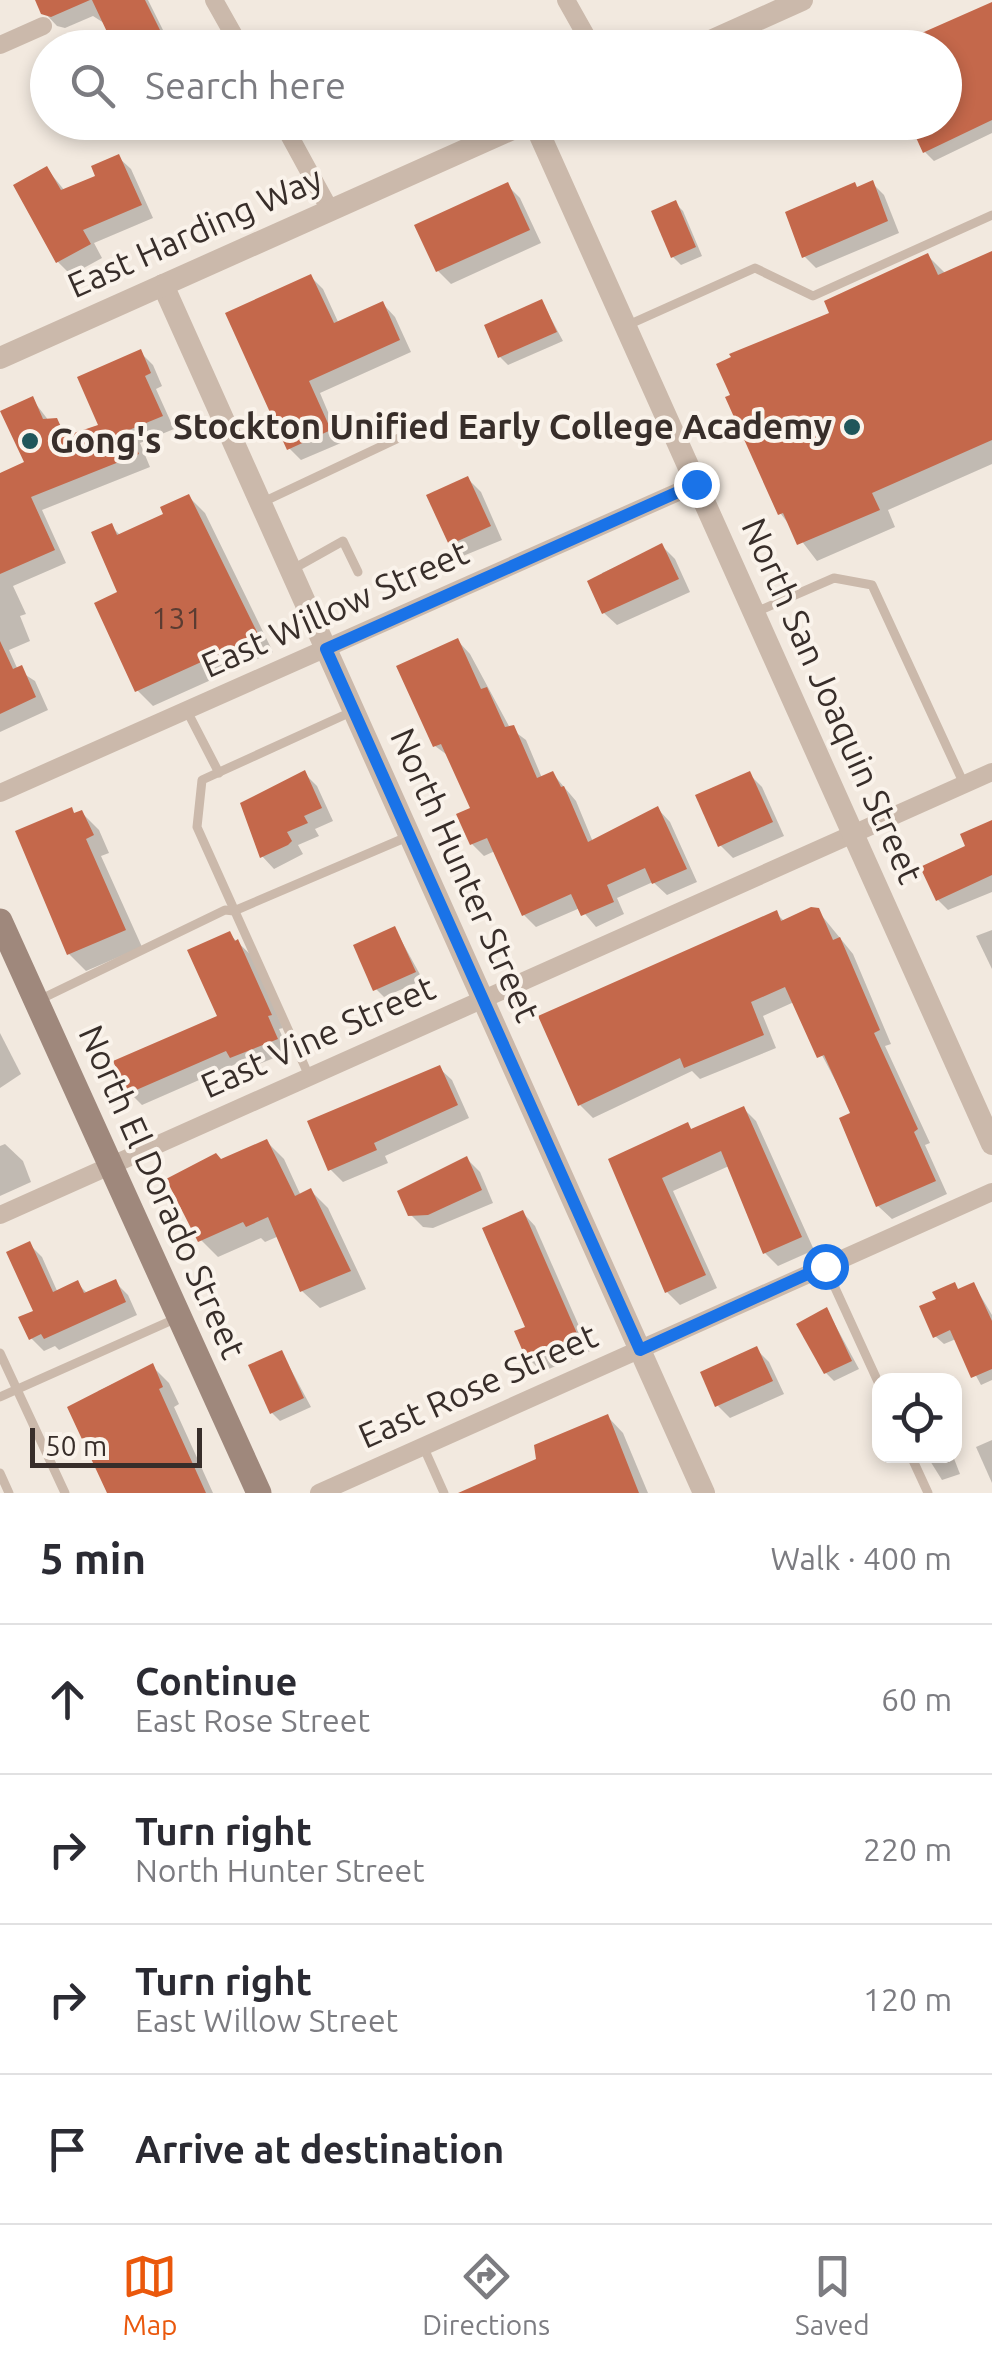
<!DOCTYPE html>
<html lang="en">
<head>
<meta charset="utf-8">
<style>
  :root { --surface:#fff; --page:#f7f7f7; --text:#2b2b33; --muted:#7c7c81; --line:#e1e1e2; --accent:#ea580c }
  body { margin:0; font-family:Ubuntu,sans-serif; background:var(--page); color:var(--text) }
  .controls { position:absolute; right:30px; bottom:30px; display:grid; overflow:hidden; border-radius:20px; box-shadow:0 5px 15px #0003 }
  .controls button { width:90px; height:90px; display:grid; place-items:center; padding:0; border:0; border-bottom:2px solid var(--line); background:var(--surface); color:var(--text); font:50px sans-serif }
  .scale { position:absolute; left:30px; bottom:25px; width:172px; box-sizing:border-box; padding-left:10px; border:5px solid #382e2a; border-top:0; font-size:28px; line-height:35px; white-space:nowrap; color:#382e2a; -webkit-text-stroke:8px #faf3eb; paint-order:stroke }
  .stop { position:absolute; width:30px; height:30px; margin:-22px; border:8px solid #1a73e8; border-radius:50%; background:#fff }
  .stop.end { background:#1a73e8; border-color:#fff; box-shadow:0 2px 10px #0008 }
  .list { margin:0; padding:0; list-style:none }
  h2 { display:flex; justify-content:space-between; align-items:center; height:130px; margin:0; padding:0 40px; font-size:42px }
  h2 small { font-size:32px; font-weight:400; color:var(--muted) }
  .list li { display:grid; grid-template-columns:65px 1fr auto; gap:30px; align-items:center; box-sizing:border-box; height:150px; padding:0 40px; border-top:2px solid var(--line) }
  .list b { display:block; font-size:38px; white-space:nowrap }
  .list p { margin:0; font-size:32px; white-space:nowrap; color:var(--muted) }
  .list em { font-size:32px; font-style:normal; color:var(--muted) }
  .icon { flex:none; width:55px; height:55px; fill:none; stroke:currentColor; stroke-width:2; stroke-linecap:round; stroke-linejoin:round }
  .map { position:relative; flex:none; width:992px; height:1493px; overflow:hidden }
  .search { position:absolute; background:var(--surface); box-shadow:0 5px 15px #0003; left:30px; right:30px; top:30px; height:110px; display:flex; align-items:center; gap:25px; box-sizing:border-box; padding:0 35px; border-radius:55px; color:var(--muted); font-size:38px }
  .sheet { height:730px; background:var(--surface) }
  nav { display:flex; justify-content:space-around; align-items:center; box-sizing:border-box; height:140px; border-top:2px solid var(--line); background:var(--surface); font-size:28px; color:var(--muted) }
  nav a { display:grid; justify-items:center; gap:5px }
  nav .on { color:var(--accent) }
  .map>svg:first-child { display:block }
  .shadow { fill:#0003 }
  .building { fill:#c4684b }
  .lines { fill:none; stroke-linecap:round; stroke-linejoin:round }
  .service { stroke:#cbb9ab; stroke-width:9 }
  .minor { stroke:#cbb9ab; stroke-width:18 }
  .tertiary { stroke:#cbb9ab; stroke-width:22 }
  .secondary { stroke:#9f887c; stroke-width:25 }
  .route { stroke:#1a73e8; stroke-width:12 }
  .poi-dot { fill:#20565a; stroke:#faf3eb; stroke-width:4 }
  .labels { text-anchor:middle; stroke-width:8; stroke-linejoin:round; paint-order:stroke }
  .number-label { font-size:30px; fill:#5b3c32 }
  .street-label { font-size:35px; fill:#382e2a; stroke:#faf3eb }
  .poi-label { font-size:35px; font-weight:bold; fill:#382e2a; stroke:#faf3eb; text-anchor:end }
</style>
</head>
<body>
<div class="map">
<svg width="992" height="1493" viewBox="0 0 992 1493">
  <rect width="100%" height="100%" fill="#f2e9df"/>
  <!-- shadow -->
  <g class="shadow">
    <path d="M 51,0 L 148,0 L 172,48 L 118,48 L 107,25 L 93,16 L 65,28 L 57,26 L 44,12 Z"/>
    <path d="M 992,5 L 992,133 L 934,161 L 925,152 L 944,122 L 944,48 L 896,48 Z"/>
    <path d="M 863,32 L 873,48 L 818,48 L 841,43 L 840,36 Z"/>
    <path d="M 118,157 L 131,169 L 153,218 L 94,243 L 102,258 L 71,275 L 58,262 L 47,169 L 65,191 L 99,177 Z"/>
    <path d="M 872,183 L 884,195 L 899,233 L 816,268 L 804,256 L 859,189 Z"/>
    <path d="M 507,185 L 520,198 L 541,243 L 451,284 L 438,271 Z"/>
    <path d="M 675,203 L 683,211 L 702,256 L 681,265 L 673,257 Z"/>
    <path d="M 992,254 L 992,464 L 888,510 L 895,527 L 817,561 L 781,514 L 832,314 L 928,256 L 945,273 Z"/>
    <path d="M 311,277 L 323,289 L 339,324 L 383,304 L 395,317 L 411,352 L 320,393 L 341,443 L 301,460 L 289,448 Z"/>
    <path d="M 542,302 L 563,341 L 508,365 L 500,357 Z"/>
    <path d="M 140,352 L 153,365 L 162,386 L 156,389 L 174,429 L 140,443 L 150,467 L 42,510 L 66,563 L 13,586 L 26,614 L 20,616 L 30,641 L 9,650 L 18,670 L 35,681 L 48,710 L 0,732 L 0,475 L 27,463 L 32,399 L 49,421 L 56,420 L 71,437 L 101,427 Z"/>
    <path d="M 468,479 L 481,492 L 502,540 L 463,556 L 451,543 Z"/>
    <path d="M 189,497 L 205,513 L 273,652 L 153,706 L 137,690 L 111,526 L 121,536 L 167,516 Z"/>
    <path d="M 662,546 L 675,559 L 690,592 L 617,625 L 604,613 L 602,573 Z"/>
    <path d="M 458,641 L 470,654 L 510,728 L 526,740 L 542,778 L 553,774 L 576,801 L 593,842 L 658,809 L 670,822 L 697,882 L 667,895 L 653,882 L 617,898 L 624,914 L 596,927 L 580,908 L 536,927 L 524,915 L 495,851 L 484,856 L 472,844 L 473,809 L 450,757 L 435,746 Z"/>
    <path d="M 304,773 L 317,786 L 333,821 L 315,829 L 319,836 L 298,845 L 303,854 L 274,869 L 262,856 Z"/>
    <path d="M 749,774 L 762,787 L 784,836 L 733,858 L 720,845 Z"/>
    <path d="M 71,810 L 76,815 L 82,813 L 99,830 L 109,853 L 101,856 L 142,947 L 86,971 L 69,954 Z"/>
    <path d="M 992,823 L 992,892 L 948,910 L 938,900 L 968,848 Z"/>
    <path d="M 818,911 L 853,954 L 891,1044 L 885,1046 L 930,1143 L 925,1145 L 947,1194 L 892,1219 L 878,1206 L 853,1114 L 794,1002 L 763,1016 L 776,1048 L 700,1079 L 692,1071 L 593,1118 L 580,1105 L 776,913 L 785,922 Z"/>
    <path d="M 395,929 L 423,980 L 384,997 L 376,989 Z"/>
    <path d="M 992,930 L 992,969 L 976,936 Z"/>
    <path d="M 229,934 L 251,955 L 283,1028 L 279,1029 L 289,1052 L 244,1070 L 238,1063 L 142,1105 L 129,1092 L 221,1017 Z"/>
    <path d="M 0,1033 L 21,1074 L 0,1088 Z"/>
    <path d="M 439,1068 L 452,1080 L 469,1118 L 385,1156 L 388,1163 L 343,1182 L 330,1169 Z"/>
    <path d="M 744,1109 L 756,1121 L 814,1250 L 778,1266 L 765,1253 L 729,1166 L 673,1191 L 717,1288 L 680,1305 L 667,1292 L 611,1160 L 687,1125 L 693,1131 Z"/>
    <path d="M 267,1142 L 284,1159 L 301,1196 L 311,1191 L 328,1208 L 366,1289 L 320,1308 L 302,1291 L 279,1236 L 265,1242 L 261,1238 L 218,1257 L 201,1240 L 222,1162 Z"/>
    <path d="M 5,1144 L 23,1161 L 31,1182 L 0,1196 L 0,1146 Z"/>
    <path d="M 467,1159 L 480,1172 L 493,1203 L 433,1228 L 423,1227 L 410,1214 Z"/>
    <path d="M 523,1213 L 535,1226 L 590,1351 L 542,1372 L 529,1359 Z"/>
    <path d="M 29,1244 L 42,1257 L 58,1293 L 78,1284 L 88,1294 L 115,1282 L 128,1295 L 137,1315 L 59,1350 L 55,1346 L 44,1351 L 31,1338 L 36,1312 Z"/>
    <path d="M 974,1285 L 992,1315 L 992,1380 L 981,1385 L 956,1339 L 944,1344 L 935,1336 L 939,1300 Z"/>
    <path d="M 827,1310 L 859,1369 L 834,1381 L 826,1373 Z"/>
    <path d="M 756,1349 L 769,1362 L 784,1394 L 730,1418 L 718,1406 Z"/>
    <path d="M 282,1353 L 311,1407 L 280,1421 L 272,1413 Z"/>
    <path d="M 152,1366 L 169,1383 L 179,1404 L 174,1407 L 213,1493 L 107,1493 L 98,1391 Z"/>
    <path d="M 608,1417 L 623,1433 L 648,1493 L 482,1493 Z"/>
    <path d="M 992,1440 L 992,1483 L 976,1447 Z"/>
    <path d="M 927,1456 L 953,1456 L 960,1474 L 942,1480 Z"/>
  </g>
  <!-- building -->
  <g class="building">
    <path d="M 35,0 L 90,0 L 51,17 L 41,14 Z"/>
    <path d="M 92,0 L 145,0 L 169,48 L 122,48 L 114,31 L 108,34 Z"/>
    <path d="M 992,2 L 992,120 L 923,153 L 909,122 L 944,122 L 944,48 L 890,47 Z"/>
    <path d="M 119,154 L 142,205 L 83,230 L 91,244 L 56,263 L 13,185 L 47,166 L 61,190 L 95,176 L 91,166 Z"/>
    <path d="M 873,180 L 888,221 L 802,258 L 785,212 L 855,182 L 857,187 Z"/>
    <path d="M 508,182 L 530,230 L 436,272 L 414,225 Z"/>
    <path d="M 676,200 L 696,247 L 671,258 L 651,211 Z"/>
    <path d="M 992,251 L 992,440 L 872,493 L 880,510 L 797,545 L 783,513 L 778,515 L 725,397 L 730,395 L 716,364 L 731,357 L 729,354 L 829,313 L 824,301 L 928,253 L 938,275 Z"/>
    <path d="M 311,274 L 334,323 L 383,301 L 400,340 L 309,381 L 331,430 L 287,450 L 225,313 Z"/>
    <path d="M 542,299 L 557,332 L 498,358 L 484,325 Z"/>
    <path d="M 141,349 L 151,373 L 145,376 L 163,416 L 129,430 L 139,454 L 31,497 L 55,550 L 0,574 L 0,473 L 24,462 L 0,411 L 33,396 L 43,419 L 57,418 L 65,436 L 98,425 L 77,377 Z"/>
    <path d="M 468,476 L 491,526 L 449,545 L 426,495 Z"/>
    <path d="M 189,494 L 259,636 L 135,692 L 94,603 L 117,592 L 91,532 L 112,523 L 117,535 L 163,514 L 160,507 Z"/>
    <path d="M 662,543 L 679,579 L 602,614 L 587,581 Z"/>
    <path d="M 458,638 L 481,689 L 487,687 L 505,727 L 514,725 L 537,778 L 553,771 L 561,787 L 564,786 L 588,842 L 658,806 L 687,869 L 652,884 L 645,868 L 607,885 L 614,902 L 581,916 L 571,894 L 522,916 L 487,838 L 470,845 L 456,814 L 470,808 L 441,744 L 433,747 L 396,666 Z"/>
    <path d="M 0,641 L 13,669 L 22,665 L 36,697 L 0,714 Z"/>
    <path d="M 305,770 L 322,808 L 304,816 L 308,823 L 287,832 L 292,841 L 288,845 L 260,858 L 240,803 Z"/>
    <path d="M 750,771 L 773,822 L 718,847 L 695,795 Z"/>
    <path d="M 72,807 L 74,813 L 82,810 L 94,835 L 86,839 L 126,930 L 67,955 L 15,831 Z"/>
    <path d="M 992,820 L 992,875 L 936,901 L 920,867 L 965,846 L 960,834 Z"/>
    <path d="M 811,907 L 819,908 L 833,940 L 840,937 L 880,1030 L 874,1033 L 918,1129 L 914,1132 L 936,1181 L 876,1207 L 839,1118 L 850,1113 L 824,1055 L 817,1058 L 785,987 L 751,1002 L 764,1035 L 684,1068 L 680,1058 L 578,1106 L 538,1016 L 777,910 L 781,921 Z"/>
    <path d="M 395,926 L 416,972 L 373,991 L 353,945 Z"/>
    <path d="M 230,931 L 235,941 L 238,939 L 272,1015 L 268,1016 L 278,1039 L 230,1058 L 226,1051 L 127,1094 L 113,1061 L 217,1016 L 187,950 Z"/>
    <path d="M 440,1065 L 458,1105 L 374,1143 L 377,1150 L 328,1171 L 307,1121 Z"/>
    <path d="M 744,1106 L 802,1237 L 763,1254 L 721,1151 L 662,1178 L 706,1275 L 665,1293 L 608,1159 L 688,1122 L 691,1129 Z"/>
    <path d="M 267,1139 L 295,1196 L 311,1188 L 351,1271 L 300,1292 L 268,1217 L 246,1227 L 243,1222 L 198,1242 L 166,1179 L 216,1153 L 221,1159 Z"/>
    <path d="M 467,1156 L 482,1190 L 428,1215 L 408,1216 L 397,1191 Z"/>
    <path d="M 523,1210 L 579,1338 L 527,1361 L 514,1331 L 525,1327 L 482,1228 Z"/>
    <path d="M 30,1241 L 53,1292 L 78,1280 L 84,1293 L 116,1279 L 126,1302 L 44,1339 L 41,1334 L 29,1340 L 18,1317 L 33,1311 L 6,1252 Z"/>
    <path d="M 955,1282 L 958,1289 L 974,1282 L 992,1321 L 992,1369 L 971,1378 L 950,1330 L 933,1338 L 919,1306 L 936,1299 L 932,1292 Z"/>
    <path d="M 827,1307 L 852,1361 L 824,1374 L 796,1324 Z"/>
    <path d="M 757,1346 L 773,1381 L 715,1407 L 700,1372 Z"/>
    <path d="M 282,1350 L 304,1398 L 270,1414 L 248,1365 Z"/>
    <path d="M 153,1363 L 163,1387 L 159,1389 L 206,1493 L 107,1493 L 67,1407 Z"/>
    <path d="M 608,1414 L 639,1493 L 458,1493 L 536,1459 L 534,1445 Z"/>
  </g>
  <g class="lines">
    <!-- service -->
    <g class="service">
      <path d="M 628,325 L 755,268 L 813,296 L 992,215"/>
      <path d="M 263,502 L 420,428"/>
      <path d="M 293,569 L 343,541 L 358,572"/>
      <path d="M 756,612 L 834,578 L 872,585 L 964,784"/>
      <path d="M 187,711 L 219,773"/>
      <path d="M 39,1000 L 225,910 L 234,911 L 407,837"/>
      <path d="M 309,1076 L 197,827 L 202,780 L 351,712"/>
      <path d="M 825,1266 L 880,1386"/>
      <path d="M 0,1353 L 65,1493"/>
      <path d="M 0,1397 L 177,1318"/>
      <path d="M 423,1446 L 444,1493"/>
      <path d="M 911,1456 L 928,1493"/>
      <path d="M 0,1473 L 9,1493"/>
    </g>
    <!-- minor -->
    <g class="minor">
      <path d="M 214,0 L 241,48"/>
      <path d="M 566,0 L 593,48"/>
      <path d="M 0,45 L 43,26"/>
      <path d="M 282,122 L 330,210"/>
      <path d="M 0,793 L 696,484"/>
      <path d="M 0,1215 L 992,772"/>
      <path d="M 319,1493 L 992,1192"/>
    </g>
    <!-- tertiary -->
    <g class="tertiary">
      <path d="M 695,48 L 802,0"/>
      <path d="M 534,122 L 992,1144"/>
      <path d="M 163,285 L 704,1493"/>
      <path d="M 0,358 L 528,122"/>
    </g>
    <!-- secondary -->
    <path class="secondary" d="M 0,921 L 259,1493"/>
  </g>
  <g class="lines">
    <!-- route -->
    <path class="route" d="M 696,484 L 326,649 L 640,1350 L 825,1266"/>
  </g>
  <!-- markers -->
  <g class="poi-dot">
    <circle cx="852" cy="427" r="10"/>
    <circle cx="30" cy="441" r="10"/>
  </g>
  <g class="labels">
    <!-- number labels -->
    <g class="number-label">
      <text x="177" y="629">131</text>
    </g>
    <!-- street labels -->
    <g class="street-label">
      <text transform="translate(195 232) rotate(-24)" y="12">East Harding Way</text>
      <text transform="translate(335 609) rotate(-24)" y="12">East Willow Street</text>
      <text transform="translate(832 701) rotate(66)" y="12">North San Joaquin Street</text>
      <text transform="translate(465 875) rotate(66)" y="12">North Hunter Street</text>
      <text transform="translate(318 1037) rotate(-24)" y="12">East Vine Street</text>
      <text transform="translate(162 1192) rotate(66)" y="12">North El Dorado Street</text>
      <text transform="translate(478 1386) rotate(-24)" y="12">East Rose Street</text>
    </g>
    <!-- poi labels -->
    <g class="poi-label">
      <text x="832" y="439">Stockton Unified Early College Academy</text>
      <text x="50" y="453" text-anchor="start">Gong's</text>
    </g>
  </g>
</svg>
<div class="controls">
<button><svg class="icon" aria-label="locate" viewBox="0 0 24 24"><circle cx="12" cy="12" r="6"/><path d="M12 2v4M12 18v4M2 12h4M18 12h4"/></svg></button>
</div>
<div class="scale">50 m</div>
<div class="stop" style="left:825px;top:1266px"></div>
<div class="stop end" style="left:696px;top:484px"></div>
<div class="search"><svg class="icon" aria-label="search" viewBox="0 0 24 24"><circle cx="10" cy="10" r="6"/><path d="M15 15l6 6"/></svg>Search here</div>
</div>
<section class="sheet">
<h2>5 min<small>Walk · 400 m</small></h2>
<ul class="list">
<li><svg class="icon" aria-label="ahead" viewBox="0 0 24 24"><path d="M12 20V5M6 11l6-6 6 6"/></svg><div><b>Continue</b><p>East Rose Street</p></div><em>60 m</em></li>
<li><svg class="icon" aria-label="right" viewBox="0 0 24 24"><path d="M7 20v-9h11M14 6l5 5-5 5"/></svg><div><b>Turn right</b><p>North Hunter Street</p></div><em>220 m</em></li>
<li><svg class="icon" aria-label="right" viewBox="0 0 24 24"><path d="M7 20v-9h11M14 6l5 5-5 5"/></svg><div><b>Turn right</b><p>East Willow Street</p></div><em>120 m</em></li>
<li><svg class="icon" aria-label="arrive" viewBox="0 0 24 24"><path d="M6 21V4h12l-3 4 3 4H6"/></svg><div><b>Arrive at destination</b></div></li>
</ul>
</section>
<nav>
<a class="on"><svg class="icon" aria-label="map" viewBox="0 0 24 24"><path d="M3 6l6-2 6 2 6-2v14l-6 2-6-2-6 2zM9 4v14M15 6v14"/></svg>Map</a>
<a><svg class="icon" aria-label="directions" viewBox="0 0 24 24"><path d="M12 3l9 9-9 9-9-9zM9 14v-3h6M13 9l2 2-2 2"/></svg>Directions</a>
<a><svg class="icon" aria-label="saved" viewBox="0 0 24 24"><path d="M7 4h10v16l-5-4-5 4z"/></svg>Saved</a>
</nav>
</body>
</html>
